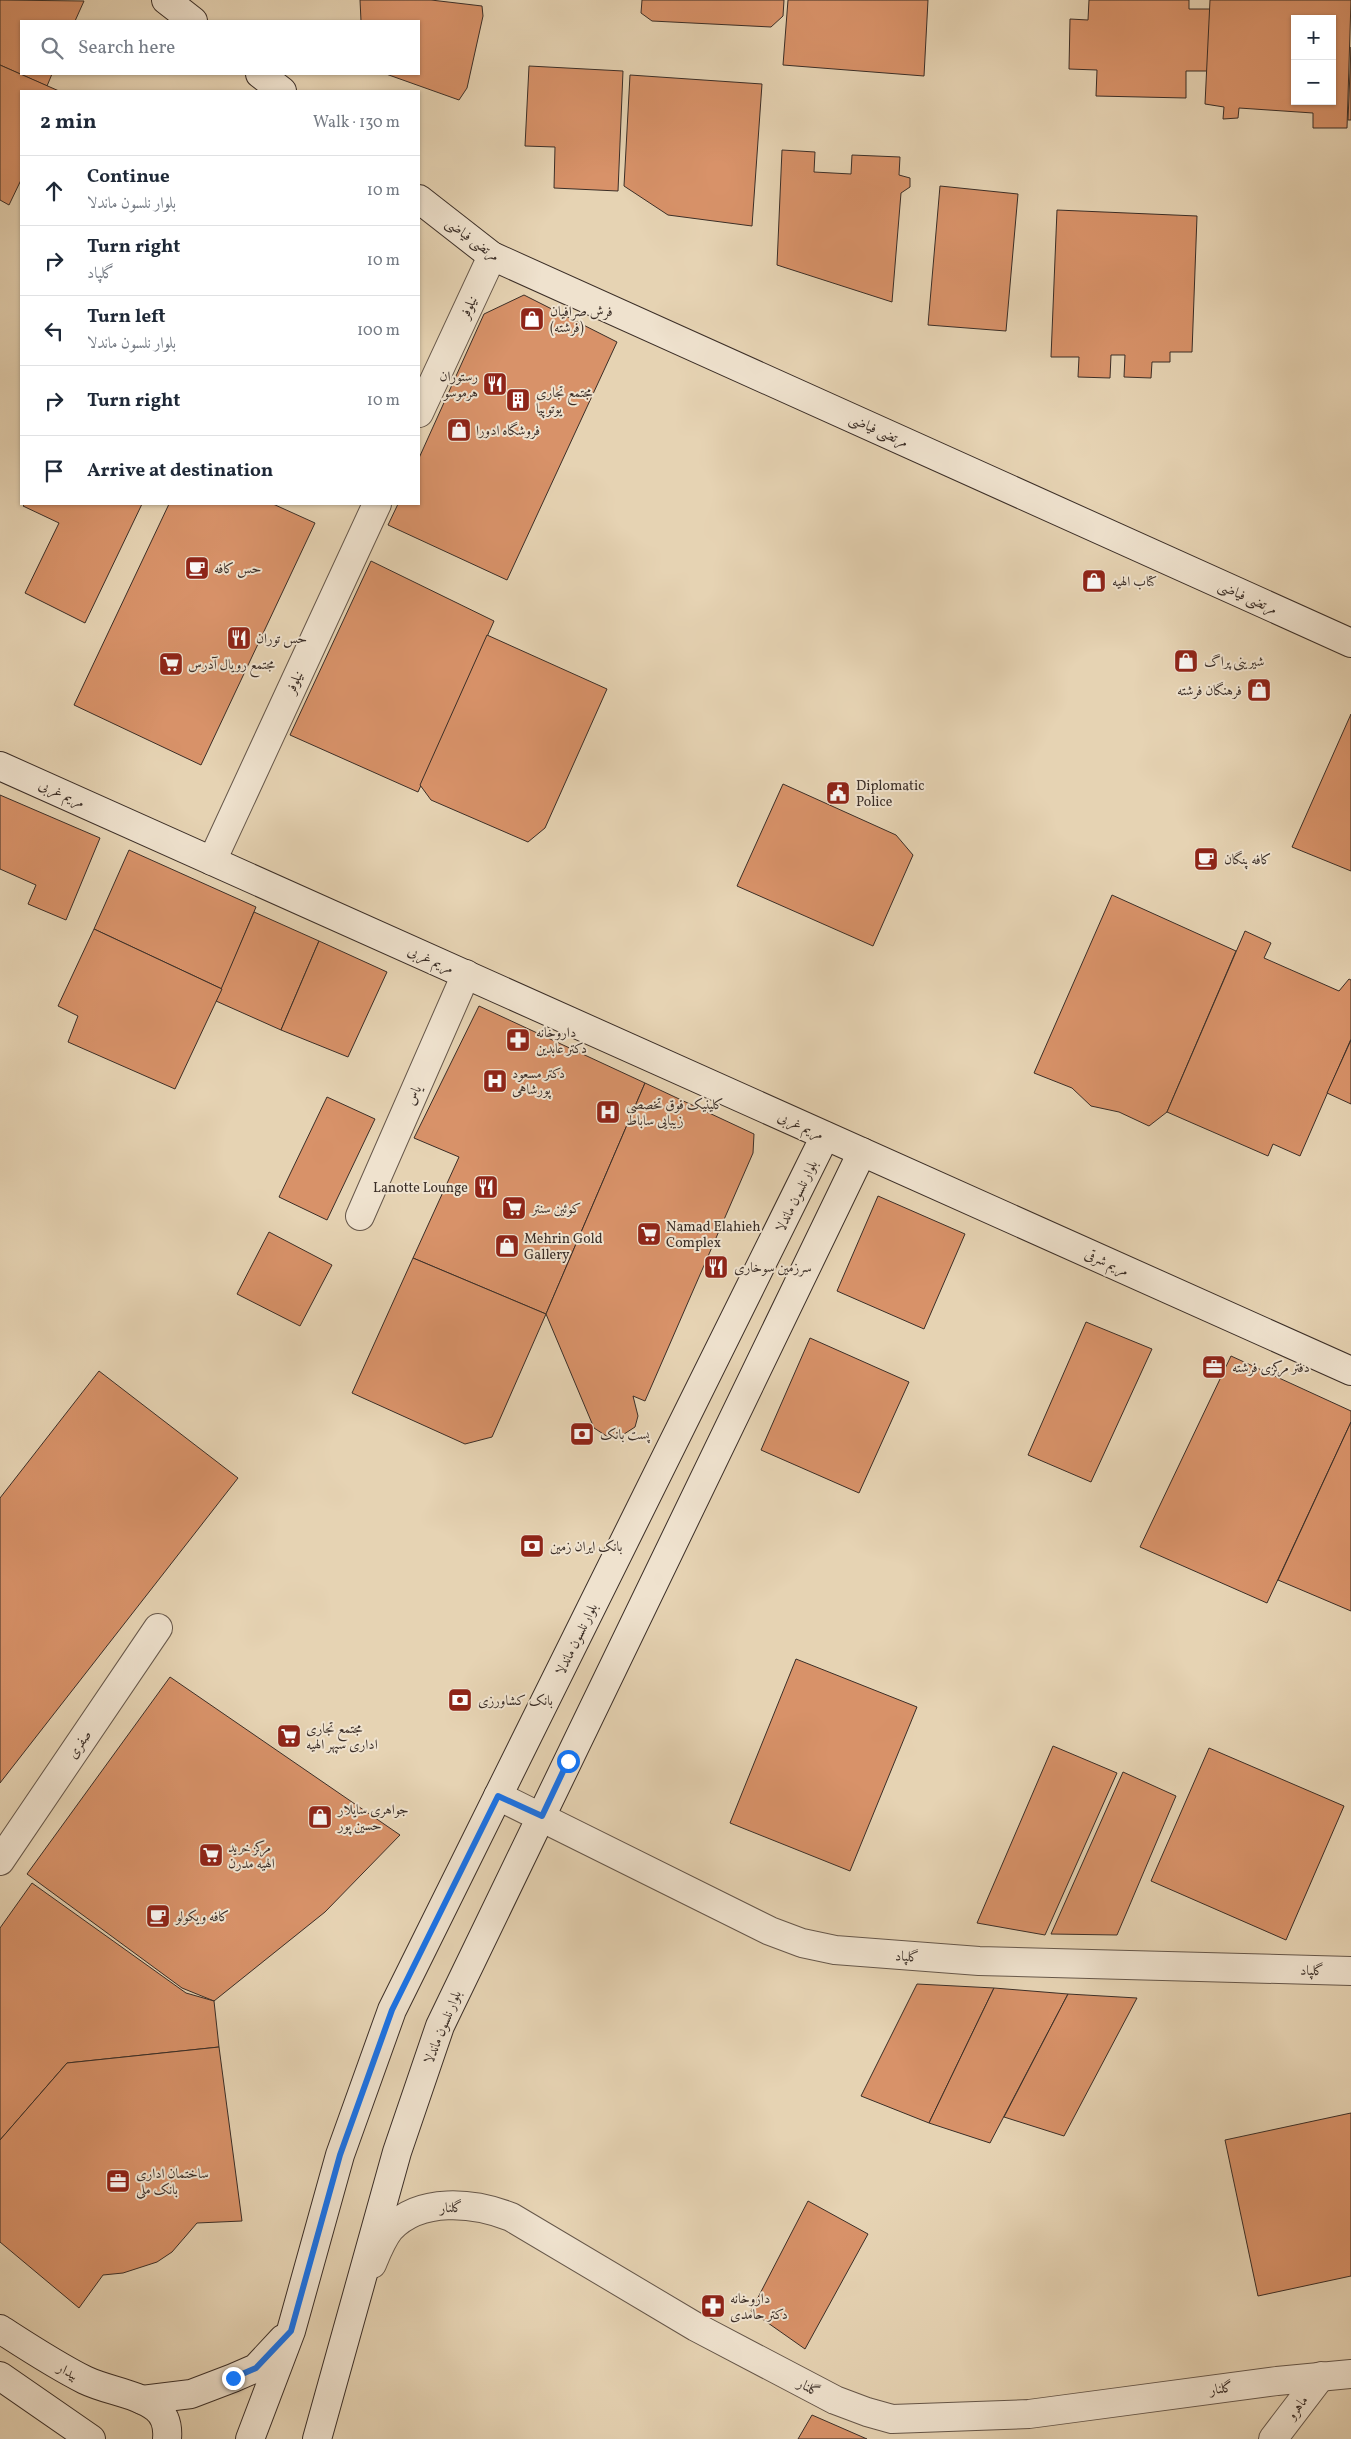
<!DOCTYPE html>
<html lang="en">
<head>
<meta charset="utf-8">
<style>
  :root { --surface:#fff; --page:#f6f6f7; --text:#1f2937; --muted:#747a83; --line:#e0e1e3 }
  body { margin:0; font-family:Vollkorn,Amiri,serif; background:var(--page); color:var(--text) }
  .controls { position:absolute; right:15px; top:15px; display:grid; overflow:hidden; border-radius:0px; box-shadow:0 1px 4px #0004 }
  .controls button { width:45px; height:45px; display:grid; place-items:center; padding:0; border:0; border-bottom:1px solid var(--line); background:var(--surface); color:var(--text); font:25px sans-serif }
  .stop { position:absolute; width:15px; height:15px; margin:-11px; border:4px solid #1a73e8; border-radius:50%; background:#fff }
  .stop.end { background:#1a73e8; border-color:#fff; box-shadow:0 1px 5px #0008 }
  .list { margin:0; padding:0; list-style:none }
  h2 { display:flex; justify-content:space-between; align-items:center; height:65px; margin:0; padding:0 20px; font-size:21px }
  h2 small { font-size:16px; font-weight:400; color:var(--muted) }
  .list li { display:grid; grid-template-columns:32px 1fr auto; gap:15px; align-items:center; box-sizing:border-box; height:70px; padding:0 20px; border-top:1px solid var(--line) }
  .list b { display:block; font-size:19px; white-space:nowrap }
  .list p { margin:0; font-size:16px; white-space:nowrap; color:var(--muted) }
  .list em { font-size:16px; font-style:normal; color:var(--muted) }
  .icon { flex:none; width:28px; height:28px; fill:none; stroke:currentColor; stroke-width:2; stroke-linecap:round; stroke-linejoin:round }
  .map { position:relative; flex:none; width:1351px; height:2439px; overflow:hidden }
  .search { position:absolute; background:var(--surface); box-shadow:0 1px 4px #0004; left:20px; top:20px; width:400px; height:55px; display:flex; align-items:center; gap:12px; box-sizing:border-box; padding:0 18px; border-radius:0px; color:var(--muted); font-size:19px }
  .panel { position:absolute; background:var(--surface); box-shadow:0 1px 4px #0004; left:20px; top:90px; width:400px; height:415px; border-radius:0px }
  .map>svg:first-child { display:block }
  .building { fill:#d89269; stroke:#3b2e27; fill-rule:evenodd }
  .lines { fill:none; stroke-linecap:round; stroke-linejoin:round }
  .street-casing { stroke:#66574a; stroke-width:30 }
  .secondary-casing { stroke:#3b2e27; stroke-width:30 }
  .street { stroke:#efe2ce; stroke-width:28 }
  .secondary { stroke:#efe2ce; stroke-width:28 }
  .route { stroke:#1a73e8; stroke-width:6 }
  .labels { text-anchor:middle; stroke-width:4; stroke-linejoin:round; paint-order:stroke }
  .street-label { font-size:14px; fill:#3b2e27; stroke:#efe2ce }
  .poi-label { font-size:14px; fill:#3b2e27; stroke:#efe2ce; text-anchor:start }
</style>
</head>
<body>
<div class="map">
<svg width="1351" height="2439" viewBox="0 0 1351 2439">
  <rect width="100%" height="100%" fill="#e6d3b3"/>
  <filter id="stains"><feTurbulence type="fractalNoise" baseFrequency=".004" numOctaves="4"/><feColorMatrix values="0 0 0 0 .2 0 0 0 0 .09 0 0 0 0 .02 0 0 0 .5 -.17"/></filter>
  <radialGradient id="worn" r=".72"><stop offset=".6" stop-color="#630" stop-opacity="0"/><stop offset="1" stop-color="#630" stop-opacity=".3"/></radialGradient>
  <!-- building -->
  <g class="building">
    <path d="M 0,0 L 84,1 L 75,21 L 21,21 L 21,74 L 52,74 L 47,86 L 0,65 Z"/>
    <path d="M 360,0 L 431,0 L 482,6 L 483,16 L 467,88 L 459,100 L 386,74 L 419,74 L 419,21 L 361,21 Z"/>
    <path d="M 642,0 L 784,0 L 783,16 L 771,27 L 652,21 L 641,13 Z"/>
    <path d="M 788,0 L 928,0 L 924,76 L 783,65 Z"/>
    <path d="M 1089,0 L 1189,0 L 1189,9 L 1210,9 L 1208,71 L 1186,71 L 1186,98 L 1096,96 L 1097,70 L 1069,69 L 1070,19 L 1088,20 Z"/>
    <path d="M 1210,0 L 1351,0 L 1347,128 L 1313,128 L 1313,113 L 1239,108 L 1238,118 L 1223,119 L 1224,107 L 1205,104 ZM 1295,19 L 1332,19 L 1332,101 L 1295,101 Z"/>
    <path d="M 1351,47 L 1351,120 L 1348,120 Z"/>
    <path d="M 0,65 L 59,91 L 21,91 L 21,180 L 9,205 L 0,200 Z"/>
    <path d="M 529,66 L 623,71 L 618,191 L 554,188 L 555,147 L 525,146 Z"/>
    <path d="M 630,75 L 762,84 L 752,226 L 668,215 L 624,186 Z"/>
    <path d="M 782,150 L 815,152 L 814,172 L 851,174 L 852,155 L 900,157 L 899,175 L 910,178 L 910,187 L 901,193 L 892,302 L 777,265 Z"/>
    <path d="M 940,186 L 1018,194 L 1006,331 L 928,325 Z"/>
    <path d="M 1057,210 L 1197,216 L 1192,352 L 1170,352 L 1170,362 L 1152,362 L 1151,378 L 1124,377 L 1125,355 L 1111,355 L 1110,378 L 1078,377 L 1079,357 L 1051,357 Z"/>
    <path d="M 524,295 L 617,342 L 507,580 L 388,525 L 398,504 L 419,504 L 419,458 L 484,314 Z"/>
    <path d="M 25,504 L 142,504 L 85,623 L 25,593 L 59,523 L 23,506 Z"/>
    <path d="M 169,504 L 273,504 L 315,523 L 201,765 L 74,705 Z"/>
    <path d="M 371,561 L 494,621 L 418,792 L 290,735 Z"/>
    <path d="M 487,635 L 607,689 L 545,828 L 528,842 L 431,800 L 420,785 Z"/>
    <path d="M 1351,714 L 1351,871 L 1292,847 Z"/>
    <path d="M 783,784 L 896,835 L 913,855 L 873,946 L 737,886 Z"/>
    <path d="M 0,795 L 100,838 L 66,920 L 28,904 L 36,885 L 0,869 Z"/>
    <path d="M 129,850 L 256,907 L 222,989 L 94,929 Z"/>
    <path d="M 1112,895 L 1236,951 L 1167,1112 L 1149,1126 L 1119,1112 L 1091,1106 L 1072,1088 L 1034,1073 Z"/>
    <path d="M 254,912 L 319,941 L 281,1030 L 216,1001 Z"/>
    <path d="M 94,929 L 222,989 L 175,1089 L 68,1042 L 78,1016 L 58,1006 Z"/>
    <path d="M 1245,931 L 1271,943 L 1264,958 L 1339,991 L 1349,979 L 1351,980 L 1351,1039 L 1300,1156 L 1273,1144 L 1268,1156 L 1167,1112 Z"/>
    <path d="M 319,941 L 387,972 L 348,1057 L 281,1030 Z"/>
    <path d="M 479,1006 L 645,1083 L 546,1314 L 413,1258 L 459,1157 L 414,1138 Z"/>
    <path d="M 1351,1040 L 1351,1104 L 1327,1093 Z"/>
    <path d="M 645,1083 L 754,1134 L 753,1153 L 645,1401 L 633,1396 L 638,1416 L 635,1427 L 621,1436 L 608,1437 L 594,1428 L 546,1314 Z"/>
    <path d="M 327,1097 L 375,1119 L 327,1220 L 279,1197 Z"/>
    <path d="M 878,1196 L 965,1234 L 924,1329 L 837,1291 Z"/>
    <path d="M 269,1232 L 332,1265 L 300,1326 L 237,1294 Z"/>
    <path d="M 413,1258 L 546,1314 L 492,1437 L 465,1444 L 352,1393 Z"/>
    <path d="M 1086,1322 L 1152,1349 L 1091,1482 L 1028,1455 Z"/>
    <path d="M 810,1338 L 909,1382 L 859,1493 L 761,1450 Z"/>
    <path d="M 1231,1356 L 1351,1411 L 1351,1422 L 1267,1603 L 1140,1547 Z"/>
    <path d="M 99,1371 L 238,1478 L 0,1783 L 0,1498 Z"/>
    <path d="M 1351,1422 L 1351,1611 L 1278,1580 Z"/>
    <path d="M 796,1659 L 917,1707 L 850,1871 L 730,1823 Z"/>
    <path d="M 170,1677 L 400,1835 L 325,1912 L 214,2001 L 182,1988 L 27,1874 Z"/>
    <path d="M 1053,1746 L 1117,1773 L 1045,1935 L 977,1923 Z"/>
    <path d="M 1209,1748 L 1344,1806 L 1286,1940 L 1151,1881 Z"/>
    <path d="M 1123,1772 L 1176,1796 L 1117,1935 L 1051,1934 Z"/>
    <path d="M 32,1883 L 186,1993 L 214,2001 L 219,2047 L 67,2063 L 0,2140 L 0,1928 Z"/>
    <path d="M 917,1984 L 994,1988 L 929,2123 L 861,2096 Z"/>
    <path d="M 994,1988 L 1068,1994 L 990,2143 L 929,2123 Z"/>
    <path d="M 1068,1994 L 1137,1998 L 1064,2136 L 1004,2117 Z"/>
    <path d="M 219,2047 L 242,2221 L 197,2223 L 172,2252 L 157,2262 L 123,2273 L 103,2275 L 79,2308 L 0,2242 L 0,2140 L 67,2063 Z"/>
    <path d="M 1351,2113 L 1351,2276 L 1258,2296 L 1225,2140 Z"/>
    <path d="M 808,2201 L 868,2234 L 805,2349 L 751,2311 Z"/>
    <path d="M 812,2415 L 867,2439 L 798,2439 Z"/>
  </g>
  <g class="lines">
    <defs>
      <g id="street">
        <path d="M 419,413 L 492,256"/>
        <path d="M 212,861 L 377,504"/>
        <path d="M 360,1216 L 466,974"/>
        <path d="M 498,1796 L 770,1931 L 802,1943 L 835,1950 L 979,1961 L 1351,1971"/>
        <path d="M 0,1861 L 158,1628"/>
        <path d="M 372,2264 C 377,2252 382,2239 390,2229 C 420,2197 473,2202 511,2217 L 696,2327 L 835,2400 L 867,2412 L 892,2419 L 1029,2414 L 1277,2381 L 1351,2374"/>
        <path d="M 1273,2439 L 1321,2376"/>
      </g>
      <g id="secondary">
        <path d="M 166,0 L 193,21"/>
        <path d="M 260,74 L 282,91"/>
        <path d="M 419,199 L 492,256 L 1351,643"/>
        <path d="M 0,766 L 1351,1371"/>
        <path d="M 0,2329 C 28,2347 55,2365 85,2380 C 108,2391 136,2393 156,2408 C 166,2416 168,2428 167,2439"/>
        <path d="M 0,2376 L 91,2439"/>
        <path d="M 142,2400 L 191,2394 L 233,2378 L 256,2368 L 283,2339"/>
        <path d="M 250,2439 L 291,2331 L 340,2155 L 392,2010 L 825,1136"/>
        <path d="M 317,2439 L 397,2152 L 440,2026 L 862,1152"/>
      </g>
    </defs>
    <!-- street casing -->
    <use href="#street" class="street-casing"/>
    <!-- secondary casing -->
    <use href="#secondary" class="secondary-casing"/>
    <!-- street -->
    <use href="#street" class="street"/>
    <!-- secondary -->
    <use href="#secondary" class="secondary"/>
  </g>
  <g class="lines">
    <!-- route -->
    <path class="route" d="M 233,2378 L 256,2368 L 291,2331 L 340,2155 L 392,2010 L 498,1796 L 542,1816 L 568,1761"/>
  </g>
  <!-- icons -->
  <defs>
    <symbol id="shop-square" viewBox="-11 -11 22 22"><rect x="-9" y="-9" width="18" height="18" rx="4" fill="#8f2418" stroke="#efe2ce"/><path d="M-5-2.5h2.3a2.7 3.5 0 0 1 5.4 0H5L5.5 6h-11ZM-1.5-2.5h3a1.5 2.3 0 0 0-3 0Z" fill="#fff"/></symbol>
    <symbol id="restaurant-square" viewBox="-11 -11 22 22"><rect x="-9" y="-9" width="18" height="18" rx="4" fill="#8f2418" stroke="#efe2ce"/><path d="M-5-6h1v4h1v-4h1v4h1v-4h1v5L-1.5 .5V6h-2V.5L-5-1ZM5-6V6H3V1.5H1.5Q1.5-4 5-6Z" fill="#fff"/></symbol>
    <symbol id="building-square" viewBox="-11 -11 22 22"><rect x="-9" y="-9" width="18" height="18" rx="4" fill="#8f2418" stroke="#efe2ce"/><path d="M-4-6H4V6H1V3H-1V6H-4ZM-2.5-4.3h1.7v1.8h-1.7ZM.8-4.3h1.7v1.8H.8ZM-2.5-1h1.7V.8h-1.7ZM.8-1h1.7V.8H.8Z" fill="#fff"/></symbol>
    <symbol id="cafe-square" viewBox="-11 -11 22 22"><rect x="-9" y="-9" width="18" height="18" rx="4" fill="#8f2418" stroke="#efe2ce"/><path d="M-5.5-4.5H6V0H3Q3 3.5 0 3.5H-2.5Q-5.5 3.5-5.5 0ZM3-3.2v2h1.7v-2ZM-6 4.5H4V6H-6Z" fill="#fff"/></symbol>
    <symbol id="supermarket-square" viewBox="-11 -11 22 22"><rect x="-9" y="-9" width="18" height="18" rx="4" fill="#8f2418" stroke="#efe2ce"/><path d="M-6-5.5h2.5l.6 2H6L4.5 2H-2.5L-4.4-4H-6ZM-1.5 3.2a1.3 1.3 0 1 0 .1 0ZM3 3.2a1.3 1.3 0 1 0 .1 0Z" fill="#fff"/></symbol>
    <symbol id="civic-square" viewBox="-11 -11 22 22"><rect x="-9" y="-9" width="18" height="18" rx="4" fill="#8f2418" stroke="#efe2ce"/><path d="M-.6-6.5H3V-4.5H.6V-3L4-1V1h2V6H-6V1h2V-1L-.6-3ZM-1.2 2.5V6h2.4V2.5Z" fill="#fff"/></symbol>
    <symbol id="pharmacy-square" viewBox="-11 -11 22 22"><rect x="-9" y="-9" width="18" height="18" rx="4" fill="#8f2418" stroke="#efe2ce"/><path d="M-2-6h4v4h4v4h-4v4h-4v-4h-4v-4h4Z" fill="#fff"/></symbol>
    <symbol id="hospital-square" viewBox="-11 -11 22 22"><rect x="-9" y="-9" width="18" height="18" rx="4" fill="#8f2418" stroke="#efe2ce"/><path d="M-5-5h3v3.5h4V-5h3V5h-3V1.5h-4V5h-3Z" fill="#fff"/></symbol>
    <symbol id="office-square" viewBox="-11 -11 22 22"><rect x="-9" y="-9" width="18" height="18" rx="4" fill="#8f2418" stroke="#efe2ce"/><path d="M-6-3h4V-5.5h4V-3h4V5H-6ZM-1-4.5V-3h2v-1.5ZM-6 0V1H6V0Z" fill="#fff"/></symbol>
    <symbol id="bank-square" viewBox="-11 -11 22 22"><rect x="-9" y="-9" width="18" height="18" rx="4" fill="#8f2418" stroke="#efe2ce"/><path d="M-6-4H6V4H-6ZM0-2.3a2.3 2.3 0 1 0 0 4.6a2.3 2.3 0 1 0 0-4.6Z" fill="#fff"/></symbol>
  </defs>
  <g fill-rule="evenodd">
    <use href="#shop-square" x="518" y="305" width="28" height="28"/>
    <use href="#restaurant-square" x="481" y="370" width="28" height="28"/>
    <use href="#building-square" x="504" y="386" width="28" height="28"/>
    <use href="#shop-square" x="445" y="416" width="28" height="28"/>
    <use href="#cafe-square" x="183" y="554" width="28" height="28"/>
    <use href="#shop-square" x="1080" y="567" width="28" height="28"/>
    <use href="#restaurant-square" x="225" y="624" width="28" height="28"/>
    <use href="#shop-square" x="1172" y="647" width="28" height="28"/>
    <use href="#supermarket-square" x="157" y="650" width="28" height="28"/>
    <use href="#shop-square" x="1245" y="676" width="28" height="28"/>
    <use href="#civic-square" x="824" y="779" width="28" height="28"/>
    <use href="#cafe-square" x="1192" y="845" width="28" height="28"/>
    <use href="#pharmacy-square" x="504" y="1026" width="28" height="28"/>
    <use href="#hospital-square" x="481" y="1067" width="28" height="28"/>
    <use href="#hospital-square" x="594" y="1098" width="28" height="28"/>
    <use href="#restaurant-square" x="472" y="1173" width="28" height="28"/>
    <use href="#supermarket-square" x="500" y="1194" width="28" height="28"/>
    <use href="#supermarket-square" x="635" y="1220" width="28" height="28"/>
    <use href="#shop-square" x="493" y="1232" width="28" height="28"/>
    <use href="#restaurant-square" x="702" y="1253" width="28" height="28"/>
    <use href="#office-square" x="1200" y="1353" width="28" height="28"/>
    <use href="#bank-square" x="568" y="1420" width="28" height="28"/>
    <use href="#bank-square" x="518" y="1532" width="28" height="28"/>
    <use href="#bank-square" x="446" y="1686" width="28" height="28"/>
    <use href="#supermarket-square" x="275" y="1722" width="28" height="28"/>
    <use href="#shop-square" x="306" y="1803" width="28" height="28"/>
    <use href="#supermarket-square" x="197" y="1841" width="28" height="28"/>
    <use href="#cafe-square" x="144" y="1902" width="28" height="28"/>
    <use href="#office-square" x="104" y="2167" width="28" height="28"/>
    <use href="#pharmacy-square" x="699" y="2292" width="28" height="28"/>
  </g>
  <g class="labels">
    <!-- street labels -->
    <g class="street-label">
      <text transform="translate(473 239) rotate(36)" y="5">مرتضی فیاضی</text>
      <text transform="translate(468 307) rotate(-65)" y="5">نیلوفر</text>
      <text transform="translate(879 430) rotate(24)" y="5">مرتضی فیاضی</text>
      <text transform="translate(1248 597) rotate(24)" y="5">مرتضی فیاضی</text>
      <text transform="translate(294 682) rotate(-65)" y="5">نیلوفر</text>
      <text transform="translate(62 793) rotate(24)" y="5">مریم غربی</text>
      <text transform="translate(431 959) rotate(24)" y="5">مریم غربی</text>
      <text transform="translate(413 1095) rotate(-66)" y="5">یاس</text>
      <text transform="translate(801 1125) rotate(24)" y="5">مریم غربی</text>
      <text transform="translate(796 1196) rotate(-64)" y="5">بلوار نلسون ماندلا</text>
      <text transform="translate(1107 1262) rotate(24)" y="5">مریم شرقی</text>
      <text transform="translate(576 1639) rotate(-64)" y="5">بلوار نلسون ماندلا</text>
      <text transform="translate(79 1744) rotate(-56)" y="5">صفری</text>
      <text transform="translate(907 1956) rotate(4)" y="5">گلپاد</text>
      <text transform="translate(1312 1970) rotate(1)" y="5">گلپاد</text>
      <text transform="translate(442 2027) rotate(-68)" y="5">بلوار نلسون ماندلا</text>
      <text transform="translate(451 2207) rotate(-2)" y="5">گلنار</text>
      <text transform="translate(68 2371) rotate(29)" y="5">بیدار</text>
      <text transform="translate(809 2387) rotate(28)" y="5">گلنار</text>
      <text transform="translate(1221 2388) rotate(-8)" y="5">گلنار</text>
      <text transform="translate(1297 2407) rotate(-53)" y="5">ماهرو</text>
    </g>
    <!-- poi labels -->
    <g class="poi-label">
      <text x="550" y="316">فرش صرافیان<tspan x="550" dy="16">(فرشته)</tspan></text>
      <text x="478" y="381" text-anchor="end">رستوران<tspan x="478" dy="16">هرموسو</tspan></text>
      <text x="536" y="397">مجتمع تجاری<tspan x="536" dy="16">یوتوپیا</tspan></text>
      <text x="476" y="435">فروشگاه ادورا</text>
      <text x="214" y="573">حس کافه</text>
      <text x="1112" y="586">کتاب الهیه</text>
      <text x="256" y="643">حس توران</text>
      <text x="1204" y="666">شیرینی پراگ</text>
      <text x="188" y="669">مجتمع رویال آدرس</text>
      <text x="1242" y="695" text-anchor="end">فرهنگان فرشته</text>
      <text x="856" y="790">Diplomatic<tspan x="856" dy="16">Police</tspan></text>
      <text x="1224" y="864">کافه پنگان</text>
      <text x="536" y="1037">داروخانه<tspan x="536" dy="16">دکتر عابدین</tspan></text>
      <text x="512" y="1078">دکتر مسعود<tspan x="512" dy="16">پورشاهی</tspan></text>
      <text x="626" y="1109">کلینیک فوق تخصصی<tspan x="626" dy="16">زیبایی ساباط</tspan></text>
      <text x="468" y="1192" text-anchor="end">Lanotte Lounge</text>
      <text x="532" y="1213">کوئین سنتر</text>
      <text x="666" y="1231">Namad Elahieh<tspan x="666" dy="16">Complex</tspan></text>
      <text x="524" y="1243">Mehrin Gold<tspan x="524" dy="16">Gallery</tspan></text>
      <text x="734" y="1272">سرزمین سوخاری</text>
      <text x="1232" y="1372">دفتر مرکزی فرشته</text>
      <text x="600" y="1439">پست بانک</text>
      <text x="550" y="1551">بانک ایران زمین</text>
      <text x="478" y="1705">بانک کشاورزی</text>
      <text x="306" y="1733">مجتمع تجاری<tspan x="306" dy="16">اداری سپهر الهیه</tspan></text>
      <text x="338" y="1814">جواهری سایلار<tspan x="338" dy="16">حسین پور</tspan></text>
      <text x="228" y="1852">مرکز خرید<tspan x="228" dy="16">الهیه مدرن</tspan></text>
      <text x="176" y="1921">کافه ویکولو</text>
      <text x="136" y="2178">ساختمان اداری<tspan x="136" dy="16">بانک ملی</tspan></text>
      <text x="730" y="2303">داروخانه<tspan x="730" dy="16">دکتر حامدی</tspan></text>
    </g>
  </g>
  <rect width="100%" height="100%" filter="url(#stains)"/>
  <rect width="100%" height="100%" fill="url(#worn)"/>
</svg>
<div class="controls">
<button>+</button>
<button>−</button>
</div>
<div class="stop" style="left:568px;top:1761px"></div>
<div class="stop end" style="left:233px;top:2378px"></div>
<div class="search"><svg class="icon" aria-label="search" viewBox="0 0 24 24"><circle cx="10" cy="10" r="6"/><path d="M15 15l6 6"/></svg>Search here</div>
<section class="panel">
<h2>2 min<small>Walk · 130 m</small></h2>
<ul class="list">
<li><svg class="icon" aria-label="ahead" viewBox="0 0 24 24"><path d="M12 20V5M6 11l6-6 6 6"/></svg><div><b>Continue</b><p>بلوار نلسون ماندلا</p></div><em>10 m</em></li>
<li><svg class="icon" aria-label="right" viewBox="0 0 24 24"><path d="M7 20v-9h11M14 6l5 5-5 5"/></svg><div><b>Turn right</b><p>گلپاد</p></div><em>10 m</em></li>
<li><svg class="icon" aria-label="left" viewBox="0 0 24 24"><path d="M17 20v-9H6M10 6l-5 5 5 5"/></svg><div><b>Turn left</b><p>بلوار نلسون ماندلا</p></div><em>100 m</em></li>
<li><svg class="icon" aria-label="right" viewBox="0 0 24 24"><path d="M7 20v-9h11M14 6l5 5-5 5"/></svg><div><b>Turn right</b></div><em>10 m</em></li>
<li><svg class="icon" aria-label="arrive" viewBox="0 0 24 24"><path d="M6 21V4h12l-3 4 3 4H6"/></svg><div><b>Arrive at destination</b></div></li>
</ul>
</section>
</div>
</body>
</html>
